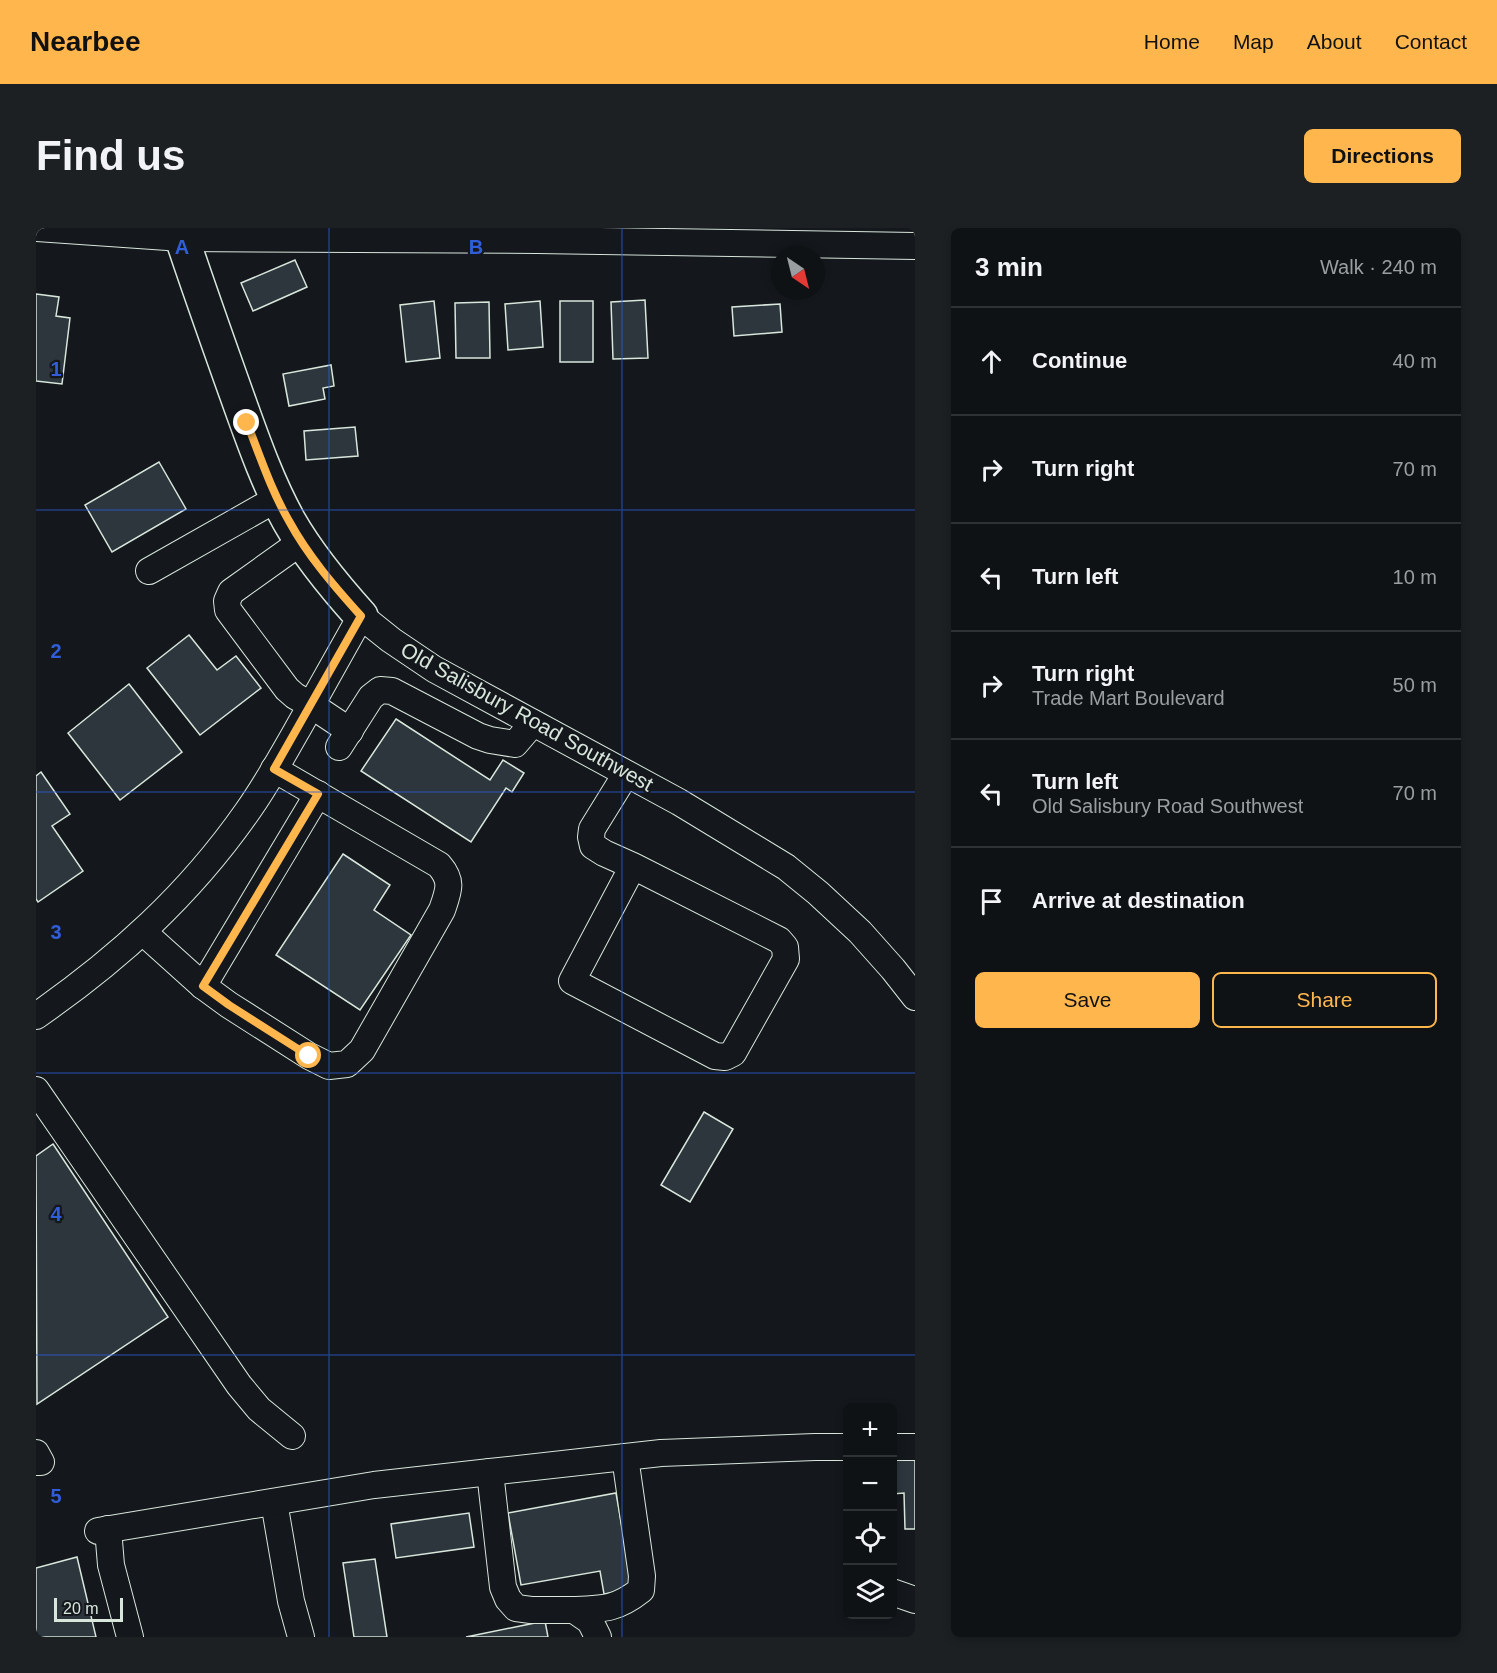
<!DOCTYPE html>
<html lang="en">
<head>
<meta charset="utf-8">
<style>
  :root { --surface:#0f1215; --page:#1d2022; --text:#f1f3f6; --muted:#9b9ea0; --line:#2f3234; --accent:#ffb74d }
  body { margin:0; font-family:Arial,sans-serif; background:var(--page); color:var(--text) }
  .controls { position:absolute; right:18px; bottom:18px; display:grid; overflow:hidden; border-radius:9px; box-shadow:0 3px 9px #0003 }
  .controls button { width:54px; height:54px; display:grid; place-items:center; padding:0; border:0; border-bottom:2px solid var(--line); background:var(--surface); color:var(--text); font:30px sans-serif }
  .compass { position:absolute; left:735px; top:18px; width:54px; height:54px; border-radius:50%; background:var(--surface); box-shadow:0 3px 9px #0003; rotate:145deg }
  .scale { position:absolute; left:18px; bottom:15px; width:69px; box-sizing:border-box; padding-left:6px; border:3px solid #d8e6dc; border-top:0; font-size:16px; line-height:21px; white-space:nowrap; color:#d8e6dc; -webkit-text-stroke:4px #14181c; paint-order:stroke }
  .stop { position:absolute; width:18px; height:18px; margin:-14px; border:4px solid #ffb74d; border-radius:50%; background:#fff }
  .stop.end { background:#ffb74d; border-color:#fff; box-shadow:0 2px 6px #0008 }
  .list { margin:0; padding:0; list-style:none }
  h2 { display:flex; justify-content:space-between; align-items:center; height:78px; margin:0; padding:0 24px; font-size:26px }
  h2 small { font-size:20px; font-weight:400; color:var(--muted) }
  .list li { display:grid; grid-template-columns:39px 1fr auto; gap:18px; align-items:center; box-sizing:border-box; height:108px; padding:0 24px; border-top:2px solid var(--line) }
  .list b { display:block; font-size:22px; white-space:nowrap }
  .list p { margin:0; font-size:20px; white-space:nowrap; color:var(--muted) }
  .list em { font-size:20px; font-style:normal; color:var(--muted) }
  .actions { display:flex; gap:12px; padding:18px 24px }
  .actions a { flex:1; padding:14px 0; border:2px solid var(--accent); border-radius:9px; text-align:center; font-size:21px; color:var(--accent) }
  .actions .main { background:var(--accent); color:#111 }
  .icon { flex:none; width:33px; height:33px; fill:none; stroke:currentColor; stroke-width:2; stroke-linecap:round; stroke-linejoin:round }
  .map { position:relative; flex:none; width:879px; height:1409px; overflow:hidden; border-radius:9px }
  header { display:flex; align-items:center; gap:36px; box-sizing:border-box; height:84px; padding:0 30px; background:var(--accent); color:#111 }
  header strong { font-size:28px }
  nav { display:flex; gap:33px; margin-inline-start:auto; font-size:21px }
  .intro { display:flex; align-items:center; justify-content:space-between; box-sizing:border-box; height:144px; padding:0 36px }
  h1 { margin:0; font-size:42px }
  .button { padding:15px 27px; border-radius:9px; background:var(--accent); color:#111; font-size:21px; font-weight:700 }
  main { display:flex; gap:36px; padding:0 36px }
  aside { flex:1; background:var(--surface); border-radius:9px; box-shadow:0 3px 9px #0003 }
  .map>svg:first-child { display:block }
  .building { fill:#2c363c; stroke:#d8e6dc; stroke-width:1.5 }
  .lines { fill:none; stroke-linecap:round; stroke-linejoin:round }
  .minor-casing { stroke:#d8e6dc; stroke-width:28 }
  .major-casing { stroke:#d8e6dc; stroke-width:36 }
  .minor { stroke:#14181c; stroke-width:26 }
  .major { stroke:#14181c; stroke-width:33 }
  .route { stroke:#ffb74d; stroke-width:8 }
  .grid { fill:none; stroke:#305dd8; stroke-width:1.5; stroke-opacity:0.55 }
  .labels { text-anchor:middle; stroke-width:4.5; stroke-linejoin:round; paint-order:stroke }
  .street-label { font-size:21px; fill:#d8e6dc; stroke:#14181c }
  .grid-label { font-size:20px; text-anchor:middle; font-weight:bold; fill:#305dd8; stroke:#14181c; stroke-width:4.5; stroke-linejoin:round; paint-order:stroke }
</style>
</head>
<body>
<header>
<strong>Nearbee</strong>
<nav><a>Home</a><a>Map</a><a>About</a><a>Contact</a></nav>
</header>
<div class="intro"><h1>Find us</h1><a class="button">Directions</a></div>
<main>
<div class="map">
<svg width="879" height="1409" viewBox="0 0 879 1409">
  <rect width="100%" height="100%" fill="#14181c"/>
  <!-- building -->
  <g class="building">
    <path d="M 259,32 L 271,59 L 217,83 L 205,55 Z"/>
    <path d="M 0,66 L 23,69 L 20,88 L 34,90 L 26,156 L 0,153 Z"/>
    <path d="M 609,72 L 612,130 L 577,131 L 575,74 Z"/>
    <path d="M 398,73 L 404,130 L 370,134 L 364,77 Z"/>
    <path d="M 504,73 L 507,119 L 472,122 L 469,76 Z"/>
    <rect x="524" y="73" width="33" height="61"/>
    <path d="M 453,74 L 454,130 L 420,130 L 419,75 Z"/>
    <path d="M 744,76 L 746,104 L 698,108 L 696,79 Z"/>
    <path d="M 295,137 L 298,158 L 287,160 L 289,171 L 253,178 L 247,146 Z"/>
    <path d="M 319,199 L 322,228 L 270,232 L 268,203 Z"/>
    <path d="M 123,234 L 150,281 L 76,324 L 49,277 Z"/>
    <path d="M 153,407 L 181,442 L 200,428 L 225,460 L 164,507 L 111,440 Z"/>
    <path d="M 93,456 L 146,524 L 84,572 L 32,505 Z"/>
    <path d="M 360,491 L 454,552 L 467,532 L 488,545 L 476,564 L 470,560 L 435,614 L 325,543 Z"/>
    <path d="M 5,544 L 34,586 L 16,598 L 47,643 L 2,674 L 0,671 L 0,548 Z"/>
    <path d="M 307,626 L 354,657 L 338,682 L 375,707 L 324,782 L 240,727 Z"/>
    <path d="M 668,884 L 697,901 L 654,974 L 625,957 Z"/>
    <path d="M 17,916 L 132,1089 L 1,1176 L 0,928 Z"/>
    <path d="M 856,1231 L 879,1231 L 879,1301 L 869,1301 L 868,1265 L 856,1266 Z"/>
    <path d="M 580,1265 L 597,1361 L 568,1366 L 564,1343 L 485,1357 L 472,1285 Z"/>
    <path d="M 433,1285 L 438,1319 L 360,1330 L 355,1296 Z"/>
    <path d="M 41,1329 L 60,1409 L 0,1409 L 0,1340 Z"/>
    <path d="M 339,1331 L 351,1409 L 318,1409 L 307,1335 Z"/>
    <path d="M 509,1393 L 512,1409 L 430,1409 Z"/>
  </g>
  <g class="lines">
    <defs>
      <g id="minor">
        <path d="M 0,0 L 146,10 L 501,12 L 879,18"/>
        <path d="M 265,314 L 195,364 L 191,373 L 192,382 L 251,461 L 259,468 L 275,477 L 314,503"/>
        <path d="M 113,343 L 242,270"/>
        <path d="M 303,519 L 335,469 L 344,462 L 356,463 L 442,508 L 454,512 L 479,516 L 497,495"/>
        <path d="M 590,546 L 556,601 L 555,609 L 557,618 L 568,625 L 597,638 L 536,753 L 679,828 L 689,829 L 697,825 L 750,731 L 749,719 L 743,712 L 597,638"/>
        <path d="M 107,704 L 167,758 L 193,777 L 273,828 L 293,838 L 311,836 L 326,822 L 406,682 C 413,662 417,653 403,637 L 238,541"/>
        <path d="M 167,758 L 282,566"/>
        <path d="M 0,788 C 82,731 153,667 211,584 C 231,556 248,525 265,495 C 285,459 305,423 325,388 L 355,412 L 398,441 L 643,574 L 750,639 L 782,665 L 824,704 L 857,741 L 879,769"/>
        <path d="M 0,862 L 203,1157 L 223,1181 L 256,1208"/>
        <path d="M 856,1219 L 879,1219"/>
        <path d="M 0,1225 L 5,1234 L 0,1234"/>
        <path d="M 454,1244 L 467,1359 L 472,1371 L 480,1380 L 495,1382 L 538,1382 L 554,1393 L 562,1409"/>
        <path d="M 238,1274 L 255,1373 L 265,1409"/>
        <path d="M 72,1301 L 75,1337 L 94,1409"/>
        <path d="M 62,1303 L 338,1257 L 454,1244 L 625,1225 L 779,1219 L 812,1219"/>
        <path d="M 856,1364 L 879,1372"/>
        <path d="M 538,1382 C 568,1381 581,1381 605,1362 L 606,1348 L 589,1229"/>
      </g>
      <path id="major" d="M 145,0 L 146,10 C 165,67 185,123 205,179 C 219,218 233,257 253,293 C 273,328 298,358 325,388"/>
    </defs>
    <!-- minor casing -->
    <use href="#minor" class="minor-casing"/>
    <!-- major casing -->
    <use href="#major" class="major-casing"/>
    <!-- minor -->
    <use href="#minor" class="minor"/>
    <!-- major -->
    <use href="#major" class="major"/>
  </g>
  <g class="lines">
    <!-- route -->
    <path class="route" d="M 211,195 C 224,228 235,262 253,293 C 272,328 298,358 325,388 L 238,541 L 282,566 L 167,758 L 193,777 L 273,828"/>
  </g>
  <!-- grid -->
  <path class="grid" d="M 293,0 L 293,1409M 586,0 L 586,1409M 0,282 L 879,282M 0,564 L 879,564M 0,845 L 879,845M 0,1127 L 879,1127"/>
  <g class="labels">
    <!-- street labels -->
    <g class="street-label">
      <text transform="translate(491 489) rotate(29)" y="7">Old Salisbury Road Southwest</text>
    </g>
  </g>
  <g class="grid-label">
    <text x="146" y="26">A</text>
    <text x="440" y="26">B</text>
    <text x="20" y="148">1</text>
    <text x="20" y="430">2</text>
    <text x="20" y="711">3</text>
    <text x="20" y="993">4</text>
    <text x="20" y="1275">5</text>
  </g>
</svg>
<div class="controls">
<button>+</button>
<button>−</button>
<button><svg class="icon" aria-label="locate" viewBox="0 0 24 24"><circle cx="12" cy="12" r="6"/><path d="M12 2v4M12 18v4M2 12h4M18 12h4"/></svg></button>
<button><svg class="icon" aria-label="layers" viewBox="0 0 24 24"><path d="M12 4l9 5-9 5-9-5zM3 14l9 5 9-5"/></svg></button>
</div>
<svg class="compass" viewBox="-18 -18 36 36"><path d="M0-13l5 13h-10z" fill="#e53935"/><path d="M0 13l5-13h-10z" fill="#9b9ea0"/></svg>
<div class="scale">20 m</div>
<div class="stop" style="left:273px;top:828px"></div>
<div class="stop end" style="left:211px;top:195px"></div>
</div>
<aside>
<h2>3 min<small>Walk · 240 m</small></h2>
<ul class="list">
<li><svg class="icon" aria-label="ahead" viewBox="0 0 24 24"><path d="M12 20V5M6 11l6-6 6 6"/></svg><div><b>Continue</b></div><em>40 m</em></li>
<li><svg class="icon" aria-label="right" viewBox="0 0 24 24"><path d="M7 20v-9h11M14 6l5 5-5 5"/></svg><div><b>Turn right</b></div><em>70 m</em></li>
<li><svg class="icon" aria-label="left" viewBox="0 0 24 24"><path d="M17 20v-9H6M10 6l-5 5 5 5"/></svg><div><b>Turn left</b></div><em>10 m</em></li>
<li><svg class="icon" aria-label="right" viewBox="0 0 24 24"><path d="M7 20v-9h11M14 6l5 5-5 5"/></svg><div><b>Turn right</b><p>Trade Mart Boulevard</p></div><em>50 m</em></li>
<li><svg class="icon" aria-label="left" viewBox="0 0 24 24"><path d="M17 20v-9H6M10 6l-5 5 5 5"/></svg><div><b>Turn left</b><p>Old Salisbury Road Southwest</p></div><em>70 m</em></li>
<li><svg class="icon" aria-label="arrive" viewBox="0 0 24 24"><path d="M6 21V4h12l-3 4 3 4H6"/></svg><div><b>Arrive at destination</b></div></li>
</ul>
<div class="actions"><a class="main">Save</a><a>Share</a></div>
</aside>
</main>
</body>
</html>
